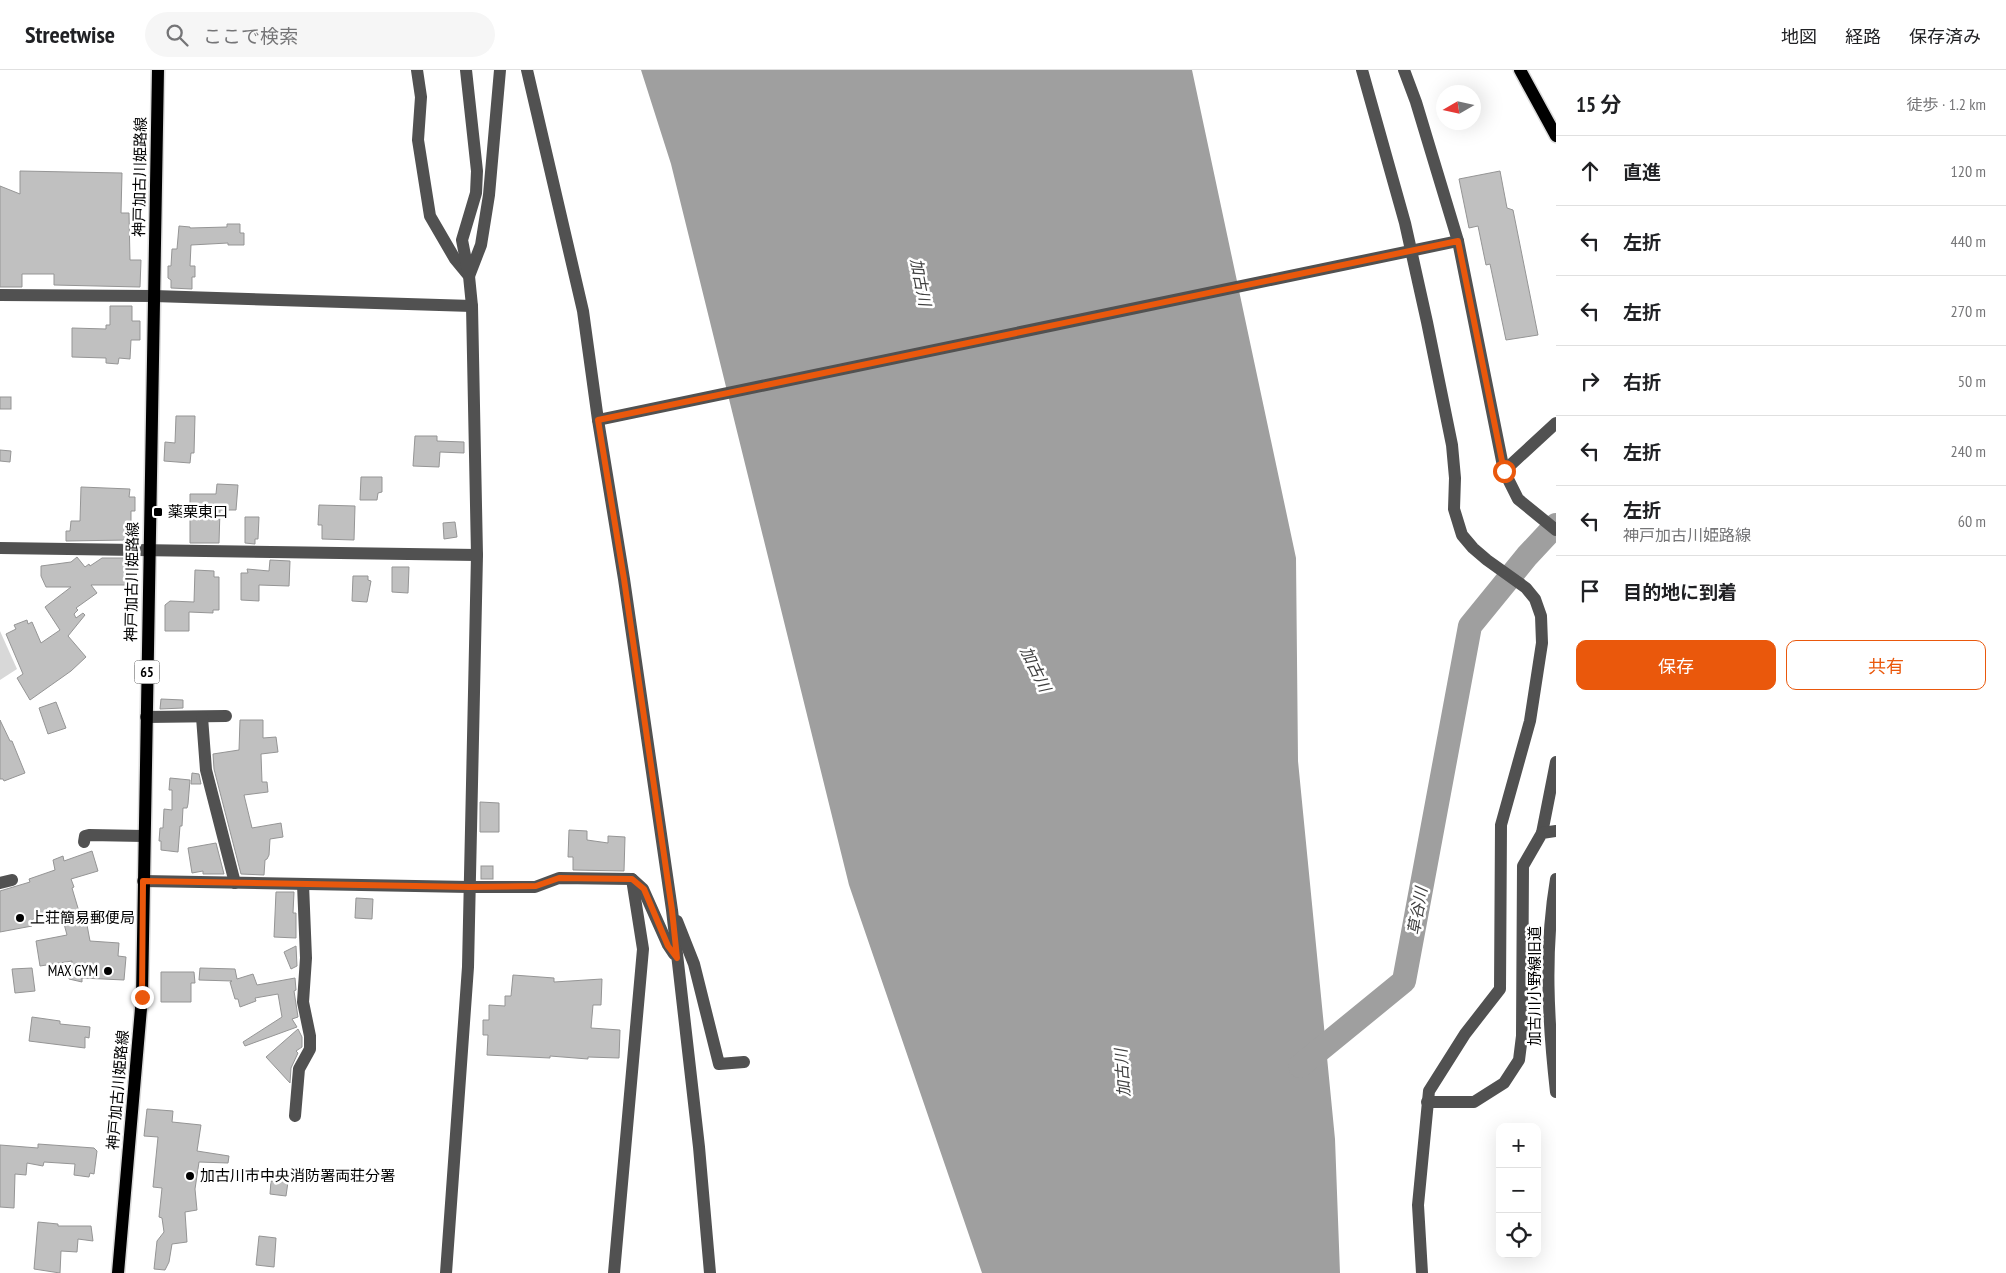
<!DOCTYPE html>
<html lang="ja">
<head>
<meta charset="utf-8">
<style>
  :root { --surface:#fff; --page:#f6f6f6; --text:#202124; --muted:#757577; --line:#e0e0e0; --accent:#ea580c }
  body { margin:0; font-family:"PT Sans Narrow","Noto Sans JP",sans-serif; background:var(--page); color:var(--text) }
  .controls { position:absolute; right:15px; bottom:15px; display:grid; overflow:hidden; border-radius:10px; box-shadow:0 5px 20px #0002 }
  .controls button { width:45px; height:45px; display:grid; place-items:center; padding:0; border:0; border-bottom:1px solid var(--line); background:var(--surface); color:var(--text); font:25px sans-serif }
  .compass { position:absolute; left:1436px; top:15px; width:45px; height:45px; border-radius:50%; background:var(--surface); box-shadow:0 5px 20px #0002; rotate:261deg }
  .stop { position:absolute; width:15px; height:15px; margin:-11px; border:4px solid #ea580c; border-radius:50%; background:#fff }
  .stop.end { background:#ea580c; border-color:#fff; box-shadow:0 1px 5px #0008 }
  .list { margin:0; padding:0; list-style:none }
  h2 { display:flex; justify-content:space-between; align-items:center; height:65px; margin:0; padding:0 20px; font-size:21px }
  h2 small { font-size:16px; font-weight:400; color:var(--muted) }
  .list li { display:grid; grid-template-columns:32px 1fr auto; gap:15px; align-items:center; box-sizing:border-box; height:70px; padding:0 20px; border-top:1px solid var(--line) }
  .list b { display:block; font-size:19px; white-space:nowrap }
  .list p { margin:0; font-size:16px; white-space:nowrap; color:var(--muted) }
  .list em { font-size:16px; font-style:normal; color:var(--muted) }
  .actions { display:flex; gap:10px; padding:15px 20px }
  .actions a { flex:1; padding:11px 0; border:1px solid var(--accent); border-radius:10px; text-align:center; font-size:18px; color:var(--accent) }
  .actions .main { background:var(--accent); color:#fff }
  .icon { flex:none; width:28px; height:28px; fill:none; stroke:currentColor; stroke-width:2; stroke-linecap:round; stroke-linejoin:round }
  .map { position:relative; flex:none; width:1556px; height:1203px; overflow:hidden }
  header { display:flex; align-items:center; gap:30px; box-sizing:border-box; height:70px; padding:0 25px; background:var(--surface); border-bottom:1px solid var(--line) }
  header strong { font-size:24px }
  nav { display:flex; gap:28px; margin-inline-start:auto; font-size:18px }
  .search { width:350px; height:45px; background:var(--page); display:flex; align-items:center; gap:12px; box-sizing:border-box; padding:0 18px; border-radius:28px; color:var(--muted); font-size:19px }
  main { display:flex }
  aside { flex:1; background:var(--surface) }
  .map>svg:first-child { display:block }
  .green { fill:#d8d8d8 }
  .water { fill:#9f9f9f }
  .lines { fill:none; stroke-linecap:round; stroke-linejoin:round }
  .river { stroke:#9f9f9f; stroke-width:24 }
  .building { fill:#c0c0c0; stroke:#959595 }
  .major-casing { stroke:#dbdbdb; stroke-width:15 }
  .minor { stroke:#515151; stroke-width:12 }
  .major { stroke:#000; stroke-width:12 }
  .minor-bridge { stroke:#515151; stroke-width:12 }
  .route { stroke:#ea580c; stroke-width:6 }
  .poi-dot { fill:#000; stroke:#fff; stroke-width:2 }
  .labels { text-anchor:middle; stroke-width:5; stroke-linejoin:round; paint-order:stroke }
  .shield { fill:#fff; stroke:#4c4c4c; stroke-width:1 }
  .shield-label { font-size:14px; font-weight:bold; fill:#000 }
  .street-label { font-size:15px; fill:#000; stroke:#fff }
  .poi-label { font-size:15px; fill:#000; stroke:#fff; text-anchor:start }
  .water-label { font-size:16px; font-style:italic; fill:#404040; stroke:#fff }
</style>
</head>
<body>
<header>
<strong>Streetwise</strong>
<div class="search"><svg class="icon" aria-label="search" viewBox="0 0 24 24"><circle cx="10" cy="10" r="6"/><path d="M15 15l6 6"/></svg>ここで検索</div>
<nav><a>地図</a><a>経路</a><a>保存済み</a></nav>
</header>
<main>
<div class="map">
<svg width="1556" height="1203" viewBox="0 0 1556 1203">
  <rect width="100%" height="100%" fill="#fff"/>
  <!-- green -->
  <path class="green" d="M 0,561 L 17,599 L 0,610 Z"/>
  <!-- water -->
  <path class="water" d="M 641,0 L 1192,0 L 1296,488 L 1298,691 L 1335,1069 L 1340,1203 L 982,1203 L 849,815 L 671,94 Z"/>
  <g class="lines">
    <!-- river -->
    <path class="river" d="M 1300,996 L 1404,911 L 1470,556 L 1527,486 L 1556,455"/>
  </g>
  <!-- building -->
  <g class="building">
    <path d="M 20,101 L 122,103 L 121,143 L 129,143 L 130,190 L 141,190 L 140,217 L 54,215 L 54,204 L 22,204 L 22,217 L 0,217 L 0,116 L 20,124 Z"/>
    <path d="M 1500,101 L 1507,138 L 1513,140 L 1538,265 L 1506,270 L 1490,194 L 1486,195 L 1478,156 L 1469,158 L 1459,109 Z"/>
    <path d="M 227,154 L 240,154 L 240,163 L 244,163 L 244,175 L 228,175 L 228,173 L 191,175 L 190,196 L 195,196 L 195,207 L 192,207 L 192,219 L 171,218 L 171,210 L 168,208 L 168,196 L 171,196 L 172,179 L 177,179 L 179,156 L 190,157 L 190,158 L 227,157 Z"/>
    <path d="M 110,236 L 132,236 L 132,251 L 140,251 L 140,270 L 131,270 L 130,289 L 119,288 L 118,294 L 106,293 L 106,288 L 72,287 L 72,258 L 106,259 L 106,255 L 110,255 Z"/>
    <rect x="0" y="327" width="11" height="12"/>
    <path d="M 176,346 L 195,346 L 194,383 L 191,383 L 190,393 L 164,391 L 165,372 L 175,373 Z"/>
    <path d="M 415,366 L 437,366 L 437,371 L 464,372 L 464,383 L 440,382 L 439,397 L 413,396 Z"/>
    <path d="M 0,380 L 11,381 L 10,392 L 0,391 Z"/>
    <path d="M 361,407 L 382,407 L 382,422 L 378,423 L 377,430 L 360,430 Z"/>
    <path d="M 217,414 L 238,415 L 236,440 L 220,440 L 219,473 L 190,473 L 190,424 L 216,424 Z"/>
    <path d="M 81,417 L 130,419 L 129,427 L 135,427 L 135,441 L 131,441 L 131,453 L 129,453 L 128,470 L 66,471 L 66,461 L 70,461 L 71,451 L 80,451 Z"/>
    <path d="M 319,435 L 355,436 L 354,470 L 322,469 L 322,455 L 318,455 Z"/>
    <path d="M 245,447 L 259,447 L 258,469 L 255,469 L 255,474 L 245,473 Z"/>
    <path d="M 455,452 L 457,467 L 444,469 L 443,453 Z"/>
    <path d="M 77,487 L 85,497 L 89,494 L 90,496 L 102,488 L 126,488 L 125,515 L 91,515 L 97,523 L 76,538 L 78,540 L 74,544 L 76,548 L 83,543 L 85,545 L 68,566 L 86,587 L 71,601 L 30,630 L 17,608 L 23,604 L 6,564 L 16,559 L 14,555 L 27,550 L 28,554 L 32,552 L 41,573 L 60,560 L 45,537 L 71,517 L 46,517 L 41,506 L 41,496 L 71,492 Z"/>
    <path d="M 270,490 L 290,491 L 289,516 L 259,515 L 259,531 L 241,530 L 241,503 L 248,503 L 247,499 L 269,501 Z"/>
    <path d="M 392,497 L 409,497 L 408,523 L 392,522 Z"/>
    <path d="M 195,500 L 214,501 L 214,507 L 219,507 L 219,540 L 213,540 L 213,543 L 189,542 L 189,561 L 165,561 L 165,535 L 170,531 L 194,532 Z"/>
    <path d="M 353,506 L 368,506 L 368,510 L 371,511 L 367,532 L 352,531 Z"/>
    <path d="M 161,629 L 183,630 L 183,638 L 160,639 Z"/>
    <path d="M 56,632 L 66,658 L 48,664 L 39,638 Z"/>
    <path d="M 0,650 L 10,671 L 12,671 L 25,703 L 4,711 L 3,709 L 0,709 Z"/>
    <path d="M 240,650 L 263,650 L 263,668 L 276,667 L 278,682 L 261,684 L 262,712 L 267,712 L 268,722 L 244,725 L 252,758 L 281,753 L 283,767 L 270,769 L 269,785 L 267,789 L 265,790 L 264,805 L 241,804 L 214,699 L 213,684 L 239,680 Z"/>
    <path d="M 192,703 L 199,704 L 201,714 L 191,714 Z"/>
    <path d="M 170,708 L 190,710 L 188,734 L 187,738 L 183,738 L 182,756 L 180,756 L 178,782 L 161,780 L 161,771 L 159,771 L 160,758 L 163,758 L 164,739 L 172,740 L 172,720 L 169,720 Z"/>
    <path d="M 480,732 L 499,733 L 499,762 L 480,762 Z"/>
    <path d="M 569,760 L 587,761 L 587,770 L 608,773 L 608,766 L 625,767 L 624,801 L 573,800 L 573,787 L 568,787 Z"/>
    <path d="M 216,773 L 224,804 L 203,804 L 203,801 L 192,803 L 188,778 Z"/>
    <path d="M 92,781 L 98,801 L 71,809 L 74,817 L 72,818 L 83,855 L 87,855 L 90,871 L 119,873 L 118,886 L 126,887 L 124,910 L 82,908 L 82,912 L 69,909 L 72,891 L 40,896 L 36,871 L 67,865 L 60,839 L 31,850 L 32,856 L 0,862 L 0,821 L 30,812 L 29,809 L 55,800 L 53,790 L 63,786 L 64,791 Z"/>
    <rect x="481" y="796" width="12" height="13"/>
    <path d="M 276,822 L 294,822 L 293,843 L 296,843 L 296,868 L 274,867 Z"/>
    <path d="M 356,828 L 373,829 L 372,849 L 355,848 Z"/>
    <path d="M 296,876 L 297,896 L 291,899 L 284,882 Z"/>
    <path d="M 32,898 L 35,921 L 15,923 L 12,899 Z"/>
    <path d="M 200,898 L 235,899 L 237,909 L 253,904 L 257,915 L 295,908 L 296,920 L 294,921 L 298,947 L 292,949 L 297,957 L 245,976 L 243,972 L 282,947 L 278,924 L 255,928 L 256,931 L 240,937 L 238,929 L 235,929 L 230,912 L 232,911 L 199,910 Z"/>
    <path d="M 161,902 L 194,902 L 195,913 L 191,913 L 191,932 L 161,932 Z"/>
    <path d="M 513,905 L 554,908 L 554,912 L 602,909 L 601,935 L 593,935 L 591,958 L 620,960 L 619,988 L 588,987 L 588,989 L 550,986 L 550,988 L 487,985 L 488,965 L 483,965 L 483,950 L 489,950 L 489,935 L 505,936 L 505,926 L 511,926 Z"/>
    <path d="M 32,947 L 60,951 L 60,954 L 90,957 L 89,968 L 85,967 L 85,978 L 29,971 Z"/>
    <path d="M 298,959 L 302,967 L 302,977 L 296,981 L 298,983 L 291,998 L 290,1013 L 266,987 Z"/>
    <path d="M 147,1039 L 173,1041 L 172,1052 L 201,1055 L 197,1081 L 229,1086 L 228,1093 L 199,1092 L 195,1119 L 197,1140 L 185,1142 L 187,1172 L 172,1174 L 169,1192 L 165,1200 L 154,1199 L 157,1171 L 164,1162 L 162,1148 L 159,1147 L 162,1118 L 153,1117 L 158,1067 L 144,1066 Z"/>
    <path d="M 38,1074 L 94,1078 L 97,1081 L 94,1104 L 90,1103 L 89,1107 L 74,1105 L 75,1094 L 44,1092 L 43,1096 L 27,1093 L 26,1105 L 15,1104 L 14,1138 L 0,1137 L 0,1075 L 38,1078 Z"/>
    <path d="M 271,1111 L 288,1112 L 286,1126 L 270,1124 Z"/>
    <path d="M 38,1152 L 58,1154 L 58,1156 L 91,1156 L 93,1171 L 78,1169 L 77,1182 L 61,1181 L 60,1203 L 34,1199 Z"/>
    <path d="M 259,1166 L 276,1168 L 274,1197 L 256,1195 Z"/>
  </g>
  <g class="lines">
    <defs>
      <g id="major">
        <path d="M 1520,0 L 1556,66"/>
        <path d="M 118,1203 L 142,927 L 158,0"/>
      </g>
    </defs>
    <!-- major casing -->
    <use href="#major" class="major-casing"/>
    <!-- minor -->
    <g class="minor">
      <path d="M 417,0 L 421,27 L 418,70 L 430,146 L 455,189 L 469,206 L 472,236 L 477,485 L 468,897 L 446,1203"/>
      <path d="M 466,0 L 477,101 L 476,123 L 462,170 L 469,206 L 481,175 L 489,125 L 500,0"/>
      <path d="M 527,0 L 583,241 L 598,350 L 624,509 L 672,840 L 699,1077 L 710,1203"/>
      <path d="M 1362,0 L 1405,153 L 1427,252 L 1452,375 L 1455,408 L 1454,439 L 1462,465 L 1473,478 L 1487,490 L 1526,518 L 1535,529 L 1541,546 L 1542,573 L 1530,651 L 1501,755 L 1500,919 L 1465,964 L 1429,1021 L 1418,1135 L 1422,1203"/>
      <path d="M 1404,0 L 1416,32 L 1458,171 L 1504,401 L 1518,429 L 1556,460"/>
      <path d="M 0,225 L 154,226 L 472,236"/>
      <path d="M 1504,401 L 1556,353"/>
      <path d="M 0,478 L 477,485"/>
      <path d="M 146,647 L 226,646"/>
      <path d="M 202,647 L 206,700 L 235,813"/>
      <path d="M 1542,763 L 1556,692"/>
      <path d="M 84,772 L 85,766 L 89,765 L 144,766"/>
      <path d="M 1556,809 C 1544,880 1548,951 1556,1022"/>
      <path d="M 143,811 L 469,817 L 535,817 L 559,808 L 632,809 L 643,819 L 668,875 L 674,884"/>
      <path d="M 0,813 L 12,810"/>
      <path d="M 677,851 L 694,894 L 719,994 L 744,992"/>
      <path d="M 1427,1032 L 1474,1032 L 1504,1013 L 1519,990 L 1522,966 L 1523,796 L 1542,763 L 1556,761"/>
      <path d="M 295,1046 L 299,999 L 310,979 L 310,966 L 303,932 L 306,888 L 303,814"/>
      <path d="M 614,1203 L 643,879 L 632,809"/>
    </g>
    <!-- major -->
    <use href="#major" class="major"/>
    <!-- minor-bridge -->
    <path class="minor-bridge" d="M 598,350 L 1458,171"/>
  </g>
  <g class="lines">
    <!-- route -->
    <path class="route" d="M 142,927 L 143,811 L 469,817 L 536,816 L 559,808 L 632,809 L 644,819 L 668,876 L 677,888 L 672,840 L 624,509 L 598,350 L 1458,171 L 1504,401"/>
  </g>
  <!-- markers -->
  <g class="poi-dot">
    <rect x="153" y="437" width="10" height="10" rx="2.5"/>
    <circle cx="20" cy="848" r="5"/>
    <circle cx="108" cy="901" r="5"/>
    <circle cx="190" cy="1106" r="5"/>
  </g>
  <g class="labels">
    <!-- shield labels -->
    <rect class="shield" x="134.5" y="590.5" width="25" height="23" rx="4"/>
    <g class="shield-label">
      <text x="147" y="607">65</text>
    </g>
    <!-- street labels -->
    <g class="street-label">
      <text transform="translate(140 107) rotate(-89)" y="5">神戸加古川姫路線</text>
      <text transform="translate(132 512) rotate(-89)" y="5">神戸加古川姫路線</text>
      <text transform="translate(1535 916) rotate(-90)" y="5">加古川小野線旧道</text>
      <text transform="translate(118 1020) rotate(-85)" y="5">神戸加古川姫路線</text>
    </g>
    <!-- poi labels -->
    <g class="poi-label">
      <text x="168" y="447">薬栗東口</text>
      <text x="30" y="853">上荘簡易郵便局</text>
      <text x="98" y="906" text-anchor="end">MAX GYM</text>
      <text x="200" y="1111">加古川市中央消防署両荘分署</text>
    </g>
    <!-- water labels -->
    <g class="water-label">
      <text transform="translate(921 212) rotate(79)" y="6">加古川</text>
      <text transform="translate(1036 599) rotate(64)" y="6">加古川</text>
      <text transform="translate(1417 841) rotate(-80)" y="6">草谷川</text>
      <text transform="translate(1122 1003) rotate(-94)" y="6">加古川</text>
    </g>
  </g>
</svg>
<div class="controls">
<button>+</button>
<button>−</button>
<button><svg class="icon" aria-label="locate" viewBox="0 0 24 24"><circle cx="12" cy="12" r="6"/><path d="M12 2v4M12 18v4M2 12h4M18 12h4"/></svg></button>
</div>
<svg class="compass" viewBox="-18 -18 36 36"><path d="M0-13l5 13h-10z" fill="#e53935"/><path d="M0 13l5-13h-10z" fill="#757577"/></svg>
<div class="stop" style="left:1504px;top:401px"></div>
<div class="stop end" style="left:142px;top:927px"></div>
</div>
<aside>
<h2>15 分<small>徒歩 · 1.2 km</small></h2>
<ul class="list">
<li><svg class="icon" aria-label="ahead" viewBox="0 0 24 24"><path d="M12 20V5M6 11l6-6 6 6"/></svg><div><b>直進</b></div><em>120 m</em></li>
<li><svg class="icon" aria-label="left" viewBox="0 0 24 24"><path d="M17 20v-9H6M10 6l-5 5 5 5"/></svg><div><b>左折</b></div><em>440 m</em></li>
<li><svg class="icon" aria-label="left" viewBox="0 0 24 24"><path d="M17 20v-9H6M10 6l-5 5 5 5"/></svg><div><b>左折</b></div><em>270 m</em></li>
<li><svg class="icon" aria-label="right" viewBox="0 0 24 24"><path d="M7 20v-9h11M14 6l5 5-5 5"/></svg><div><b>右折</b></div><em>50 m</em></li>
<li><svg class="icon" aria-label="left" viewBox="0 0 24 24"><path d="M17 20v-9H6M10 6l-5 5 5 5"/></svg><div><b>左折</b></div><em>240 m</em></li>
<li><svg class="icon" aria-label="left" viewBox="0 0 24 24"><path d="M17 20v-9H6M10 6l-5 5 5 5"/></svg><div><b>左折</b><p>神戸加古川姫路線</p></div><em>60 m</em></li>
<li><svg class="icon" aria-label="arrive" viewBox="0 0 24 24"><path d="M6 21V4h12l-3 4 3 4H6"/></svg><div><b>目的地に到着</b></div></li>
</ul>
<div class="actions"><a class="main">保存</a><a>共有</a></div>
</aside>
</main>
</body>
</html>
